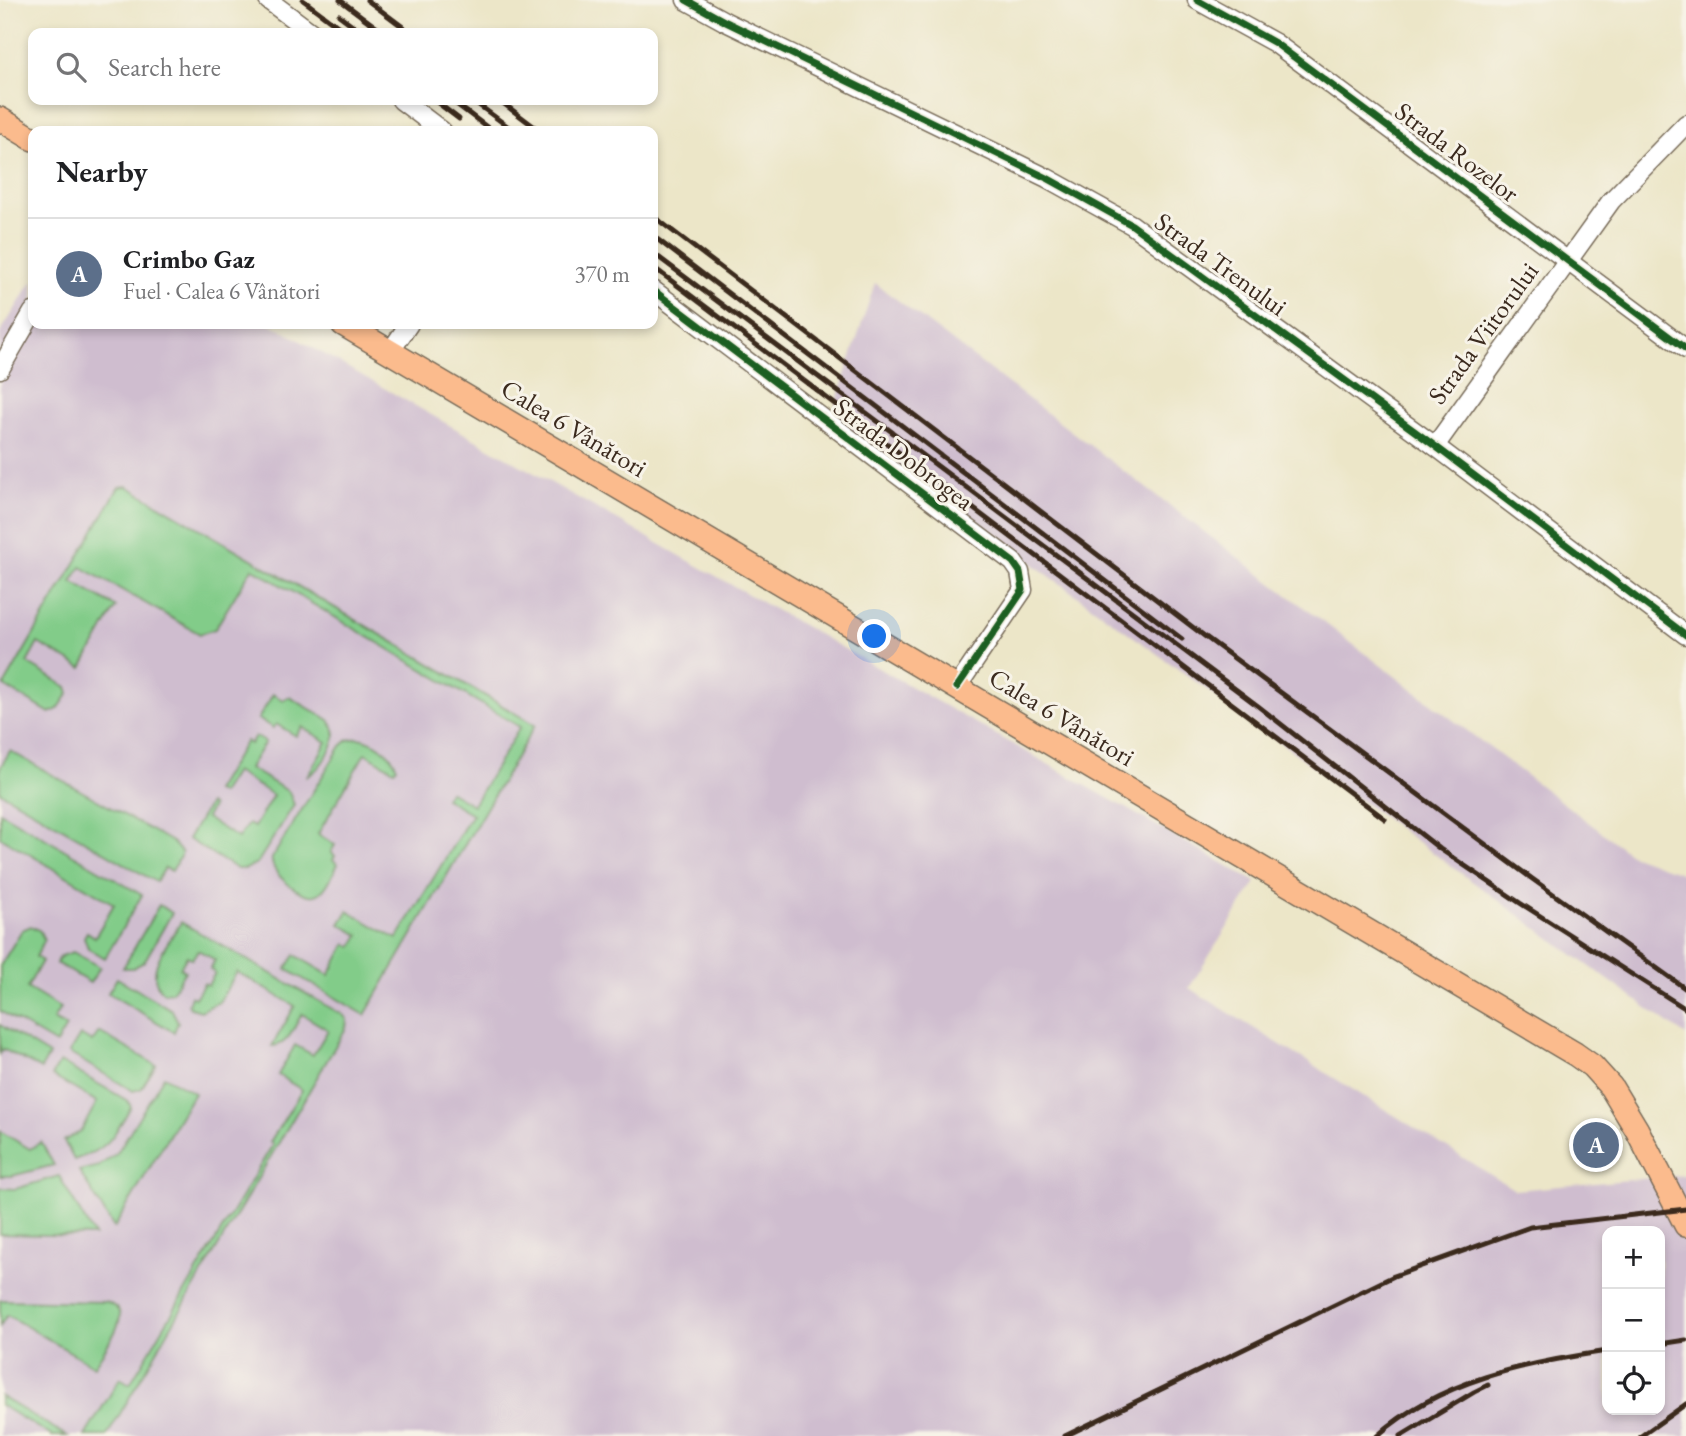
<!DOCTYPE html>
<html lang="en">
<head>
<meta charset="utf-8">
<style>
  :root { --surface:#fff; --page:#f2f2f2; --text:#202124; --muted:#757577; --line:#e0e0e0; --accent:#111827 }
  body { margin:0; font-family:"EB Garamond",serif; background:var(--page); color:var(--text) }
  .controls { position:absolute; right:21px; bottom:21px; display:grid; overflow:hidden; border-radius:14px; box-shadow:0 4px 10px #0003 }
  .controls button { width:63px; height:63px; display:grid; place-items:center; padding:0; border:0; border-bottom:2px solid var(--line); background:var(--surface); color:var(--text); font:35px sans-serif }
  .you { position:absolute; left:875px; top:637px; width:24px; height:24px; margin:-18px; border:5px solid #fff; border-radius:50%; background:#1a73e8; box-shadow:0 0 0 10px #1a73e833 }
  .badge { display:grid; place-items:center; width:46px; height:46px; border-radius:50%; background:var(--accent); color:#fff; font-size:23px; font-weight:700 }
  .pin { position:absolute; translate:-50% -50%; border:4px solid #fff; box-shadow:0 2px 7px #0006 }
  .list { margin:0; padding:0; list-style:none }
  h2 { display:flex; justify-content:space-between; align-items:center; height:91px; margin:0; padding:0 28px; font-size:30px }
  h2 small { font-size:23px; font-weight:400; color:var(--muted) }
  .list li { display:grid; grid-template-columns:46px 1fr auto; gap:21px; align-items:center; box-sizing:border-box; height:112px; padding:0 28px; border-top:2px solid var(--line) }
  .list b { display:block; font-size:26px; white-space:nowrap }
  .list p { margin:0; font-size:23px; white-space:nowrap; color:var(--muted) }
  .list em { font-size:23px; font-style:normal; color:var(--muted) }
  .icon { flex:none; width:38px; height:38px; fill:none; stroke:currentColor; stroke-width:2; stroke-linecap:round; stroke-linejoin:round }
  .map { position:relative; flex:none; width:1686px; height:1436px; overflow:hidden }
  .search { position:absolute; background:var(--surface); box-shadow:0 4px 10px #0003; left:28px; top:28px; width:630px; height:77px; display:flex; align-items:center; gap:18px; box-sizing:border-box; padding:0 24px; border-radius:14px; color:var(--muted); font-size:26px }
  .panel { position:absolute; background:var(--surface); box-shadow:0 4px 10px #0003; left:28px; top:126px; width:630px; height:203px; border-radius:14px }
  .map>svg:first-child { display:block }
  .industrial { fill:#cfbdcf; fill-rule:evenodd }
  .green { fill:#82cc89; stroke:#5e7b54; stroke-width:2 }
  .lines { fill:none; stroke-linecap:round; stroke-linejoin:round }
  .minor-casing { stroke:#796c5a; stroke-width:21 }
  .major-casing { stroke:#796c5a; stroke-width:26 }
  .minor { stroke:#fff; stroke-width:18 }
  .major { stroke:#fbbb8d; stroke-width:23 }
  .rail { stroke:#3b2a1e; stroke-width:5 }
  .cycleway-casing { stroke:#f7f3e8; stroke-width:11 }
  .cycleway { stroke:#1b5e20; stroke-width:7 }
  .labels { text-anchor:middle; stroke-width:6; stroke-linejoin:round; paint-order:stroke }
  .street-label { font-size:26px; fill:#3b2a1e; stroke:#f7f3e8 }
</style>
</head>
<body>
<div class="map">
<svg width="1686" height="1436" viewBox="0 0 1686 1436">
  <rect width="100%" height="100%" fill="#f7f3e8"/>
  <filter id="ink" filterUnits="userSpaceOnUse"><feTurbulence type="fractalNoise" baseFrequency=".0143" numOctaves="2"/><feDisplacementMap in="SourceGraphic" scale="14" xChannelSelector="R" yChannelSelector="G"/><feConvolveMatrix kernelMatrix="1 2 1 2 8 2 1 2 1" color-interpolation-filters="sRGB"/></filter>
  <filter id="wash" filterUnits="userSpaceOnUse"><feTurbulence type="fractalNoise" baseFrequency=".00686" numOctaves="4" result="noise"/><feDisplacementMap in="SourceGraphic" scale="28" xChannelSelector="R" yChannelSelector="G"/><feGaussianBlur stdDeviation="1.57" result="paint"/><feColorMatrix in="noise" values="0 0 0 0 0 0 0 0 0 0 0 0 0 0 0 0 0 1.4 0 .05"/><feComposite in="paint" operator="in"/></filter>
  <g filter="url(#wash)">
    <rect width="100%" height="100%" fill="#ece6c8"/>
    <!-- industrial -->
    <g class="industrial">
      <path d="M 33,280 L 33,324 L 271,324 L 1256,882 L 1189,988 L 1515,1190 L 1686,1175 L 1686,1436 L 0,1436 L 0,333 ZM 1607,1231 L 1660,1231 L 1660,1410 L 1607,1410 Z"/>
      <path d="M 875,283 L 1633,856 L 1686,875 L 1686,1036 L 831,418 Z"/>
    </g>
    <!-- green -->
    <g class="green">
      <path d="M 127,486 L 535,725 L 365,1015 L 286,969 L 295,955 L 329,975 L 346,944 L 352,947 L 359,935 L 340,924 L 348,911 L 397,939 L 472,814 L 445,798 L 449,791 L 473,805 L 520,727 L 252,568 L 215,629 L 200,634 L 81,567 L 72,582 L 116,607 L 82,668 L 38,643 L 27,663 L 67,687 L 69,693 L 58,709 L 50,713 L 4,686 L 119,487 Z"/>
      <path d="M 273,694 L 283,700 L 289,697 L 329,720 C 333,726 337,733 334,741 C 330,753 318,772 307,776 L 327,742 L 302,727 L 296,736 L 276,724 L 273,728 L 258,719 Z"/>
      <path d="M 255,736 L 265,742 L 249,768 L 289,792 L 294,805 L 258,862 L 246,869 L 237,869 L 188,839 L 209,804 L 212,807 L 206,818 L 238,838 L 248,824 L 254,827 L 273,795 L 235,772 L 221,794 L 215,791 L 246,741 L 250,744 Z"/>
      <path d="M 358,738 C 374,740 391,752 397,767 L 394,770 L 365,753 L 318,834 L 335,845 L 331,852 L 335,856 L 333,860 L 338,864 C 333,873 326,893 315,895 C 303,899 269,874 272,858 L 341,746 L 348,740 Z"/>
      <path d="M 10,751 L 172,842 L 182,853 L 172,871 L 165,868 L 156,882 L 0,792 L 0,768 Z"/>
      <path d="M 0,812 L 142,895 L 105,958 L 88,948 L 84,937 L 87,932 L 95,937 L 114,904 L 0,837 Z"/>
      <path d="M 159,905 L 172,913 L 144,962 L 133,968 L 123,968 Z"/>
      <path d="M 181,922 L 343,1015 L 347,1019 L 346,1028 L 107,1436 L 85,1436 L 120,1378 L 130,1384 L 273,1144 L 270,1142 L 302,1090 L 278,1075 L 295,1045 L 313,1055 L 328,1030 L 302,1014 C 294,1026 289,1046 272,1046 L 295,1006 L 237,972 L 219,1002 L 201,1011 L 190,1008 L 188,1004 L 191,996 L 195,998 L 204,983 L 208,985 L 215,973 L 210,969 L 215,960 L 198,950 L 192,959 L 187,956 L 180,968 L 185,971 L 172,992 L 164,993 C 140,974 170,941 181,922 Z"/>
      <path d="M 31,926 L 40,931 L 44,941 L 36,957 L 42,961 L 27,988 L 60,1008 L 53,1020 L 66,1027 L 56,1044 L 0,1011 L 0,966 L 22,930 Z"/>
      <path d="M 73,952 L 100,967 L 90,983 L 56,963 L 61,956 Z"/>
      <path d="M 117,978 L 172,1010 L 178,1022 L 174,1032 L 108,993 Z"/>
      <path d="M 0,1025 L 49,1055 L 41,1069 L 3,1049 L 0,1054 Z"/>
      <path d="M 99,1032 L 156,1065 L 141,1089 L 133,1091 L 69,1053 L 80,1035 L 92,1042 Z"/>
      <path d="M 60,1062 L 128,1101 L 131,1107 C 111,1139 112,1147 74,1160 L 64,1141 L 81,1131 L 97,1102 L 52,1076 Z"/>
      <path d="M 164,1076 L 194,1093 L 114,1228 L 79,1171 L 99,1166 L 117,1153 Z"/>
      <path d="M 0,1131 L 30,1149 L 41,1142 L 54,1165 L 12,1176 L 0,1176 Z"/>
      <path d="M 59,1176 L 94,1236 L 0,1234 L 0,1188 L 15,1189 Z"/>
      <path d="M 0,1300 L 106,1302 C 111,1304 117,1307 119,1312 C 125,1323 100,1356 94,1366 L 7,1315 L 0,1326 Z"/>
      <path d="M 0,1396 L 67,1436 L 52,1436 L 0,1405 Z"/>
    </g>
  </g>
  <g filter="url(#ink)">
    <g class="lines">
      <defs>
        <g id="minor">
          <path d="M 268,0 L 312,33"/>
          <path d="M 686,0 L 726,22 L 1047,178 L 1132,225 L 1435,446 L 1686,635"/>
          <path d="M 1197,0 L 1275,43 L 1686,349"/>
          <path d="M 401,100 L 442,131"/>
          <path d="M 653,290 L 1013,562 L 1020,572 L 1023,590 L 957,687"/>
          <path d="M 390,352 L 409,324"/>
          <path d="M 0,369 L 33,312"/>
          <path d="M 1435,446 L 1611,201 L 1686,124"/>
        </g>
        <g id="major">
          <path d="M 0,119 L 33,139"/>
          <path d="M 343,324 L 1575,1054 L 1592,1066 L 1611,1087 L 1637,1130 L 1686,1225"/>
        </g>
      </defs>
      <!-- minor casing -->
      <use href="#minor" class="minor-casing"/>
      <!-- major casing -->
      <use href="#major" class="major-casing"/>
      <!-- minor -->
      <use href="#minor" class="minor"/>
      <!-- major -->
      <use href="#major" class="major"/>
      <!-- rail -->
      <g class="rail">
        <path d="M 303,0 L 347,33"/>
        <path d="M 340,0 L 384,33"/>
        <path d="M 367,0 L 411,33"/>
        <path d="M 339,15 L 363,33"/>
        <path d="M 434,100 L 459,119"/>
        <path d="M 451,100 L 492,131"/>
        <path d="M 472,100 L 514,131"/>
        <path d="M 499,100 L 540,131"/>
        <path d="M 653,216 L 1203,635 L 1531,878 L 1686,989"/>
        <path d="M 653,236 L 1182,639"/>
        <path d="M 653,253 L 1258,706 L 1440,849 L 1520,903 L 1686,1009"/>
        <path d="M 653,267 L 1385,819"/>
        <path d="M 1660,1344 L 1686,1340"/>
        <path d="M 1065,1436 L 1394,1276 L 1530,1227 L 1686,1209"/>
        <path d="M 1377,1436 C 1440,1380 1526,1363 1607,1351"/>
        <path d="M 1401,1436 L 1474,1392 L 1488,1385"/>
        <path d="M 1641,1436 L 1686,1404"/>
      </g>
      <defs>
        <g id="cycleway">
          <path d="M 686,0 L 726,22 L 1047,178 L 1132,225 L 1435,446 L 1686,635"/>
          <path d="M 1197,0 L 1275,43 L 1686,349"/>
          <path d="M 653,290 L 1013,562 L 1020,572 L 1023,590 L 957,687"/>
        </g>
      </defs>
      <!-- cycleway casing -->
      <use href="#cycleway" class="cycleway-casing"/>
      <!-- cycleway -->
      <use href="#cycleway" class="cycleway"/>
    </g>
  </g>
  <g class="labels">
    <!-- street labels -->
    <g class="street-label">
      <text transform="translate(1457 152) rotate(37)" y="9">Strada Rozelor</text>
      <text transform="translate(1221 264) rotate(36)" y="9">Strada Trenului</text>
      <text transform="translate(1483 333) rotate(-54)" y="9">Strada Viitorului</text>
      <text transform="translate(574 428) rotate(31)" y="9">Calea 6 Vânători</text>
      <text transform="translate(904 454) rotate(37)" y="9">Strada Dobrogea</text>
      <text transform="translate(1062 717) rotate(31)" y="9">Calea 6 Vânători</text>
    </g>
  </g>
</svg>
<div class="controls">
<button>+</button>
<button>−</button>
<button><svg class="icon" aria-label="locate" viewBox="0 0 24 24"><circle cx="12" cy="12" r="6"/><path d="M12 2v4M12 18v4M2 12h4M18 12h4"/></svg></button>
</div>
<div class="you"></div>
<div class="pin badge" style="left:1596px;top:1145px;background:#5c6f8a">A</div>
<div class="search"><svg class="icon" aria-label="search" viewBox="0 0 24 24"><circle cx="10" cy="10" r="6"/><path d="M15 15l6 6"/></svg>Search here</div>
<section class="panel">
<h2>Nearby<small></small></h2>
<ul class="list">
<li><span class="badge" style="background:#5c6f8a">A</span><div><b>Crimbo Gaz</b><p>Fuel · Calea 6 Vânători</p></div><em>370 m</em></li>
</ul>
</section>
</div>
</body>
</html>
